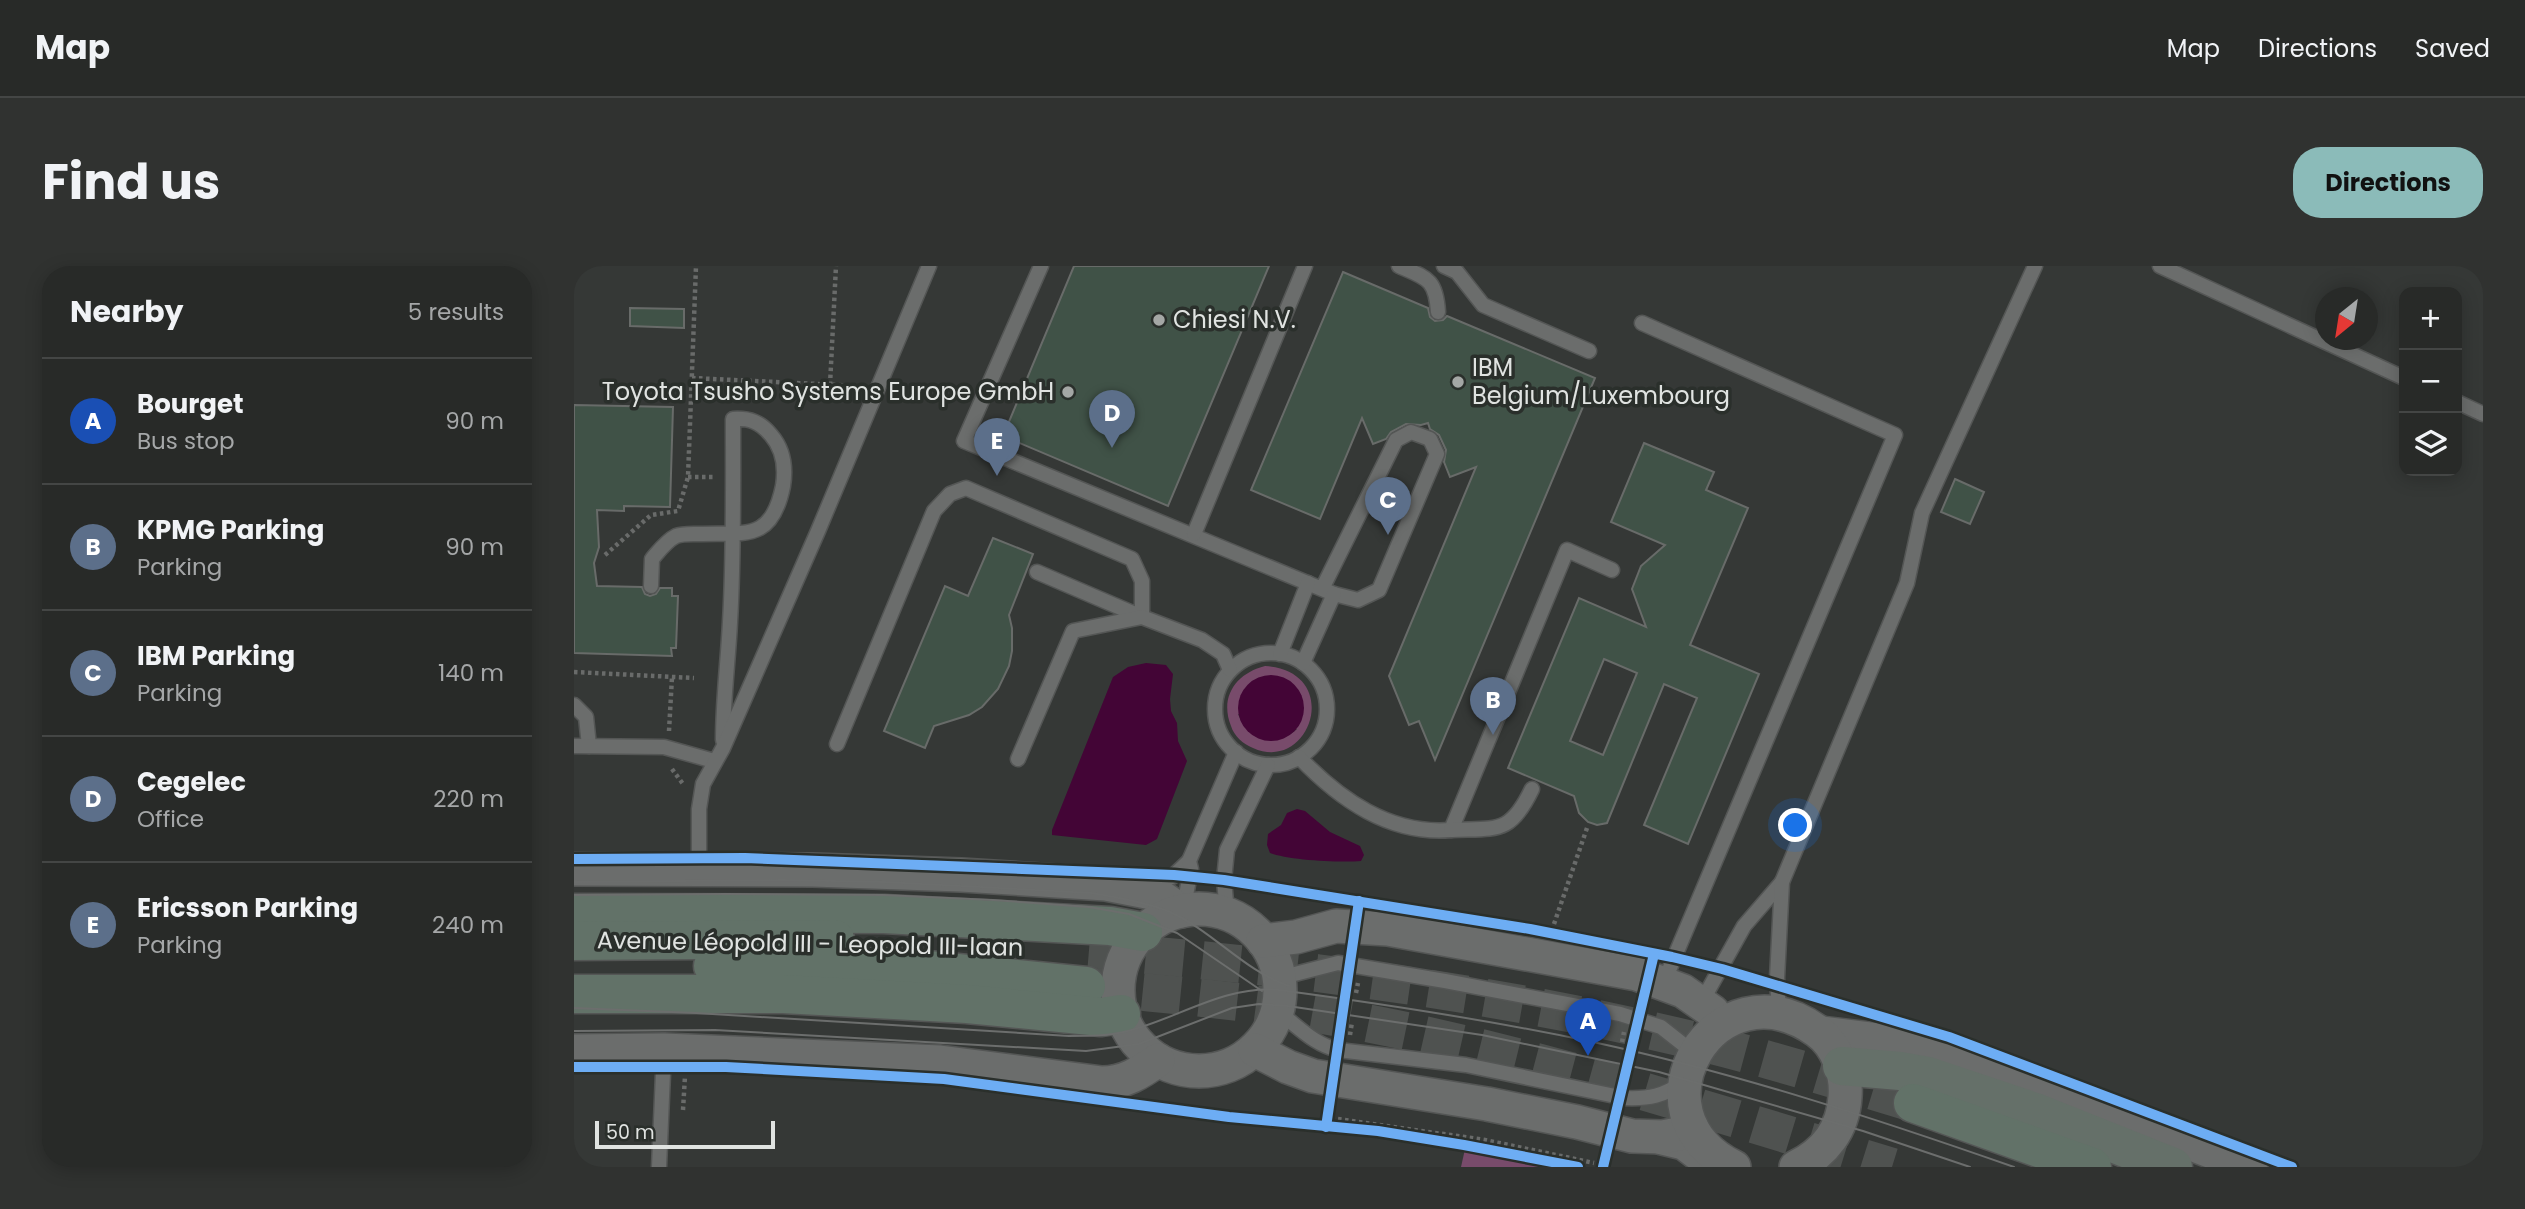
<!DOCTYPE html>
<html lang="en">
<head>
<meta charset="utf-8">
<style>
  :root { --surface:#282a28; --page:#303230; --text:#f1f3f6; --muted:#a5a7a8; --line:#444645; --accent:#8bbbb9 }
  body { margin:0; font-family:Poppins,sans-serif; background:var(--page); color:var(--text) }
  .controls { position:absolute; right:21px; top:21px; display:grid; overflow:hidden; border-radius:14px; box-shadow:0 4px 18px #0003 }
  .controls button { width:63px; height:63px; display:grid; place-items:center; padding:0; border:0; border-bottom:2px solid var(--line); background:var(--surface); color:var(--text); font:35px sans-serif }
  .compass { position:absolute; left:1741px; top:21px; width:63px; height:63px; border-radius:50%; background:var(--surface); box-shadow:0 4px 18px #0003; rotate:210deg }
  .scale { position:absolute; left:21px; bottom:18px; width:180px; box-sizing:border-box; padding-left:7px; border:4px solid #e0e3e1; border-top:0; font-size:19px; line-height:24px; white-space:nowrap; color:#e0e3e1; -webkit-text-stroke:5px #2a2f2b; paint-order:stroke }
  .you { position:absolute; left:1222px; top:560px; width:24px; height:24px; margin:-18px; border:5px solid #fff; border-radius:50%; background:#1a73e8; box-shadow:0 0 0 10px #1a73e833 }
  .badge { display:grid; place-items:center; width:46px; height:46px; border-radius:50%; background:var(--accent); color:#fff; font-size:23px; font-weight:700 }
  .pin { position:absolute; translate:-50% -58px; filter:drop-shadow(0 2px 4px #0008) }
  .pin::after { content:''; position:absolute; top:37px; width:24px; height:21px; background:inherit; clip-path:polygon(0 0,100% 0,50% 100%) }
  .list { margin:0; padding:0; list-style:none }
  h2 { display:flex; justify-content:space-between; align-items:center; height:91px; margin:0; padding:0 28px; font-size:30px }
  h2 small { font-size:23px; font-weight:400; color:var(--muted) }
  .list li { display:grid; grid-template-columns:46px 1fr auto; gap:21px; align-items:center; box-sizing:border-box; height:126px; padding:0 28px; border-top:2px solid var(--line) }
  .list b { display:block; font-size:26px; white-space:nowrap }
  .list p { margin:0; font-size:23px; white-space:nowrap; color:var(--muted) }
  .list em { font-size:23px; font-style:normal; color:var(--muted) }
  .icon { flex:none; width:38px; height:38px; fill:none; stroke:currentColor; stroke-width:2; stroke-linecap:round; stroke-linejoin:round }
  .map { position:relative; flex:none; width:1909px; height:901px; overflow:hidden; border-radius:28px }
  header { display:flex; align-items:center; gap:42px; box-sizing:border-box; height:98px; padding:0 35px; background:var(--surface); border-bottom:2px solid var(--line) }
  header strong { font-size:33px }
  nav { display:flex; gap:38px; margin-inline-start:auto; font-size:24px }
  .intro { display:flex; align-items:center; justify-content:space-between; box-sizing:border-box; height:168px; padding:0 42px }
  h1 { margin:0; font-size:49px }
  .button { padding:18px 32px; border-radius:28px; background:var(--accent); color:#111; font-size:24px; font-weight:700 }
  main { display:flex; gap:42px; padding:0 42px }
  aside { flex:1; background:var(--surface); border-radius:28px; box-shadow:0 4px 18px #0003 }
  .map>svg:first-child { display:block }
  .green { fill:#784b6b; fill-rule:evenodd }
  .water { fill:#430536 }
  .building { fill:#405247; stroke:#686b69; stroke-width:2; fill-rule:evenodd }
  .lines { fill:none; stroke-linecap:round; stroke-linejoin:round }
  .trunk-tunnel { stroke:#4f5250; stroke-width:38; stroke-dasharray:38 19; stroke-linecap:butt }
  .service-casing { stroke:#545655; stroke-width:17 }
  .tertiary-casing { stroke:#545655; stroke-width:36 }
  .primary-casing { stroke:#545655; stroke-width:41 }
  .trunk-casing { stroke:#545655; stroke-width:41 }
  .path { stroke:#696b6a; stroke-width:4.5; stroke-dasharray:3.5 3.5; stroke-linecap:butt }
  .service { stroke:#6b6d6c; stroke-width:14 }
  .tertiary { stroke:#6b6d6c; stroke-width:33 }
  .primary { stroke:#657069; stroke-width:38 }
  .trunk { stroke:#627268; stroke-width:38 }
  .tram { stroke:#6c6e6d; stroke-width:2 }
  .cycleway-casing { stroke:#2a2f2b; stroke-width:15 }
  .cycleway { stroke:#6dadf4; stroke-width:10 }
  .poi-dot { fill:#a4a7a5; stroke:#2a2f2b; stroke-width:2.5 }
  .labels { text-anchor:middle; stroke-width:7; stroke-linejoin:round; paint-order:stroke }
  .poi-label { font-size:24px; fill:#e0e3e1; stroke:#2a2f2b; text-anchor:start }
  .street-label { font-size:24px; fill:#e0e3e1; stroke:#2a2f2b }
</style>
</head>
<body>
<header>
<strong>Map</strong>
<nav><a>Map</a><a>Directions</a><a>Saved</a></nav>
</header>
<div class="intro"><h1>Find us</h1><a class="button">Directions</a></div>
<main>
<aside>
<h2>Nearby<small>5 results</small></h2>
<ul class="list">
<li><span class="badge" style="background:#1a4fb4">A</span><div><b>Bourget</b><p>Bus stop</p></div><em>90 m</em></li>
<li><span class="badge" style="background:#5c6f8a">B</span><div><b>KPMG Parking</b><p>Parking</p></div><em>90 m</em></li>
<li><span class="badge" style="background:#5c6f8a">C</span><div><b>IBM Parking</b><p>Parking</p></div><em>140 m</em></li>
<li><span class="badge" style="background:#5c6f8a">D</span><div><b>Cegelec</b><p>Office</p></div><em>220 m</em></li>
<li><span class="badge" style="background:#5c6f8a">E</span><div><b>Ericsson Parking</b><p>Parking</p></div><em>240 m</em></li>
</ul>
</aside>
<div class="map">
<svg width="1909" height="901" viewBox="0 0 1909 901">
  <rect width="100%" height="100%" fill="#353836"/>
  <!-- green -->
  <g class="green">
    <path d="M 691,400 C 770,405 737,508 679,482 C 669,478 660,470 657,460 C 645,430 663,407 691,400 ZM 664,448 L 723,463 C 701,483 674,475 664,448 Z"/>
    <path d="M 891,883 L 982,901 L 887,901 Z"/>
  </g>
  <!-- water -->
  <g class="water">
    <path d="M 572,397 L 592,399 L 599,408 L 596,433 L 597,445 L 603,457 L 604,475 L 613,495 L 583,573 L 572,579 L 478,569 L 478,564 L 539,411 L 554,401 Z"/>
    <circle cx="697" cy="442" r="33"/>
    <path d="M 723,543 L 731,545 L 756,566 L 786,580 L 790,589 L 787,595 C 766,597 714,594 696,587 L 693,579 L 694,568 L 707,559 L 713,547 Z"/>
  </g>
  <!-- building -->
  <g class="building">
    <path d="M 500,0 L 695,0 L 594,240 L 429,170 Z"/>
    <path d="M 769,6 L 854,42 L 856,51 L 861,55 L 869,54 L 873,50 L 1021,112 L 861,494 L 845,455 L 835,459 L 815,410 L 902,201 L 876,211 L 870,196 L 872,184 L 865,169 L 856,163 L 854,157 L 847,159 L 832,158 L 817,166 L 812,173 L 799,178 L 788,152 L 746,253 L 677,224 Z"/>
    <path d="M 56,42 L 110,43 L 110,62 L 56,60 Z"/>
    <path d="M 0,139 L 99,141 L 96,241 L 50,240 L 50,245 L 23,244 L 25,281 L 20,297 L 23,320 L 68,321 L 71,328 L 76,330 L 82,328 L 86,322 L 98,322 L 98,330 L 104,330 L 102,382 L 97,382 L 98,390 L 0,387 Z"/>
    <path d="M 1070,177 L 1140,206 L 1132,224 L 1174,242 L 1116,379 L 1185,408 L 1114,578 L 1070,559 L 1123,432 L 1090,418 L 1033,557 L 1023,559 L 1014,556 L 1005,547 L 1000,530 L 934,502 L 1005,332 L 1072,361 L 1058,323 L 1067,300 L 1091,279 L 1037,256 ZM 1030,393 L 1063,407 L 1029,489 L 996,475 Z"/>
    <path d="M 1381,213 L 1410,226 L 1396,258 L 1367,246 Z"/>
    <path d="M 419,272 L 459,288 L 435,349 L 438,362 L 438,385 L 435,400 L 424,423 L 408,441 L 395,449 L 360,460 L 351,482 L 310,465 L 371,320 L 394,330 Z"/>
  </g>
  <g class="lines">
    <!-- trunk-tunnel -->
    <g class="trunk-tunnel">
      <path d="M 515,684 C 713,700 912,725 1105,771 C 1184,789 1262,814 1339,837"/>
      <path d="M 512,720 C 575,727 639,732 701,741 C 911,773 1116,838 1318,901"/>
    </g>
    <defs>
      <g id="service">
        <path d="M 467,0 L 390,175 L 760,328 L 784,334 L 805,324 L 863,188 L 856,173 L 837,166 L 822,174 L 748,323"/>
        <path d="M 825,0 C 853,12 862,13 864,46"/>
        <path d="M 870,0 L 883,6 L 909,39 L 1015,85"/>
        <path d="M 1586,0 L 1830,112"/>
        <path d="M 1068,57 L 1321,169 L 1090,716"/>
        <path d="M 1883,136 L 1909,148"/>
        <path d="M 620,268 L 731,0"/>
        <path d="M 77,320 L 78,293 C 85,285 92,275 102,270 C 109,267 120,268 128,268 C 174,267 198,274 209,220 C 212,201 210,184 197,169 C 186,156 176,152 159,153 C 159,221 160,289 156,356 C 154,396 149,434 149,474"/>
        <circle cx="697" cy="443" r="56"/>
        <path d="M 706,388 L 734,317"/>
        <path d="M 729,397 L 760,328"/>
        <path d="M 0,439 L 12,451 L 15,480"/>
        <path d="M 263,478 L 360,245 L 376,228 L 392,222 L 558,293 L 568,315 L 568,351 L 463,306"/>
        <path d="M 0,480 L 90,481 L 140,495"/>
        <path d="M 725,491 C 766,534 816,569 877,564 L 993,284 L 1038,304"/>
        <path d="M 444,493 L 499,365 L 568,351 L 628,374 L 649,388 L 656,404"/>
        <path d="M 877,564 C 923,562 936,569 958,523"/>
        <path d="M 125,603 L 125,543 L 129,518 L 149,482 L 244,265 L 355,0"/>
        <path d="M 575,619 L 598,611 L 615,595"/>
        <path d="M 609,645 L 617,603 L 615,595 L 662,486"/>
        <path d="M 653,647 L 650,614 L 653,584 L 694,499"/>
        <path d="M 705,712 L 764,697 L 871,715 L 1046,748 L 1087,761 L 1120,787"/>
        <path d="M 1127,737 L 1170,660 L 1208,616"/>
        <path d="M 703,745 C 724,760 739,778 764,784 L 892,799 L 1051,832 C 1075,833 1090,830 1109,816"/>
        <path d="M 1205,746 L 1203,712 L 1208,616 L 1333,317 L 1348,247 L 1461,0"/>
        <path d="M 1085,881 L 1106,886 L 1126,901"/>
        <path d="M 85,901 L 90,784"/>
      </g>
      <g id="tertiary">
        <path d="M 0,603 L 239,604 L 387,609 L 532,618 L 583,628 L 607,645"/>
        <circle cx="625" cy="724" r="81"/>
        <path d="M 689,675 L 722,671 L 762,660 L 814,663 L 1063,708 L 1109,725 L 1139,746 L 1145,759"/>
        <path d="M 1247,767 L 1336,778 L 1379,790 L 1478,824 L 1677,901"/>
        <path d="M 681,784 L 714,801 L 739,810 L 913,838 L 1003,856 L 1058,870 L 1089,871 L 1109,867 L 1118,862"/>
        <path d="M 0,785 L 90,784 L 366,796 L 528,817 C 550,817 566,807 584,794"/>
        <path d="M 1160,901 C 1050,847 1142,693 1243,765 C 1263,779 1273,807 1271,831 C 1269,863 1251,887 1222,901"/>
      </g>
      <path id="primary" d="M 1268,800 L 1326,805 L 1354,810 L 1461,846 L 1599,901"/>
      <g id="trunk">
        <path d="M 0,647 L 310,648 L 536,660 L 569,666"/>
        <path d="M 0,675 L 261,673"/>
        <path d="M 139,700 L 334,702 L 512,720"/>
        <path d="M 0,728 L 209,728 L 393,738 L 527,751 L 547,748"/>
        <path d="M 1339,837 L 1518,901"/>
      </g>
    </defs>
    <!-- service casing -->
    <use href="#service" class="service-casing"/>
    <!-- tertiary casing -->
    <use href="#tertiary" class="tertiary-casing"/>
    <!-- primary casing -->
    <use href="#primary" class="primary-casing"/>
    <!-- trunk casing -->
    <use href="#trunk" class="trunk-casing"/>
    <!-- path -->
    <g class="path">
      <path d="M 118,112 L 285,120"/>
      <path d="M 256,119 L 262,0"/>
      <path d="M 114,211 L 140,211"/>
      <path d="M 31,289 L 77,249 L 104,245 L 114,211 L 122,0"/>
      <path d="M 0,406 L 120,412"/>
      <path d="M 95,465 L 98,411"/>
      <path d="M 98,503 L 109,518"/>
      <path d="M 980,658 L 1013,562"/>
      <path d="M 782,727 L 784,717"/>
      <path d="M 776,769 L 778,756"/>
      <path d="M 1048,776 L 1050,766"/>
      <path d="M 109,844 L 111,810"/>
      <path d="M 764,853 L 911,874 L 1020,897"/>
    </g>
    <!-- service -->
    <use href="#service" class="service"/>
    <!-- tertiary -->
    <use href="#tertiary" class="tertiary"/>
    <!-- primary -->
    <use href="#primary" class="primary"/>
    <!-- trunk -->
    <use href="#trunk" class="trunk"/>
    <!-- tram -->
    <g class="tram">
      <path d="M 0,616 L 207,614 L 310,616 L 518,627 C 544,632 571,636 596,646 C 639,665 670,705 715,720"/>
      <path d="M 0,629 L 152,628 L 309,629 L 419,634 L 515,641 L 555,648 L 603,667 L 688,725"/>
      <path d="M 0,742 L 122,747 L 495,770 C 514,770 535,770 554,765 C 605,752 650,719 705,724 C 810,738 915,754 1019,776 C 1162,807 1303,853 1440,901"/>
      <path d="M 0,765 L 141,764 L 512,785 L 565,778 L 658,742 L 685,738 L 714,740 L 908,769 L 1085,806 L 1289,865 L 1396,901"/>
    </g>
    <defs>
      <g id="cycleway">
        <path d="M 0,593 L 171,592 L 600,609 L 650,614 L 956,663 L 1098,691 L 1148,703 L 1375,771 L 1718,901"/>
        <path d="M 0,801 L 152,801 L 370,813 L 655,851 L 804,865 L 890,879 L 1004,901"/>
        <path d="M 752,861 L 785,635"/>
        <path d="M 1029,901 L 1080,688"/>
      </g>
    </defs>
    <!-- cycleway casing -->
    <use href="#cycleway" class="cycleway-casing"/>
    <!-- cycleway -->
    <use href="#cycleway" class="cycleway"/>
  </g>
  <!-- markers -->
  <g class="poi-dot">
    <circle cx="585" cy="54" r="7"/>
    <circle cx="884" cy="116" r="7"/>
    <circle cx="494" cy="126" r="7"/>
  </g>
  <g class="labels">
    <!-- poi labels -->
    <g class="poi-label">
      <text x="599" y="62">Chiesi N.V.</text>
      <text x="898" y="110">IBM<tspan x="898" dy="28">Belgium/Luxembourg</tspan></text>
      <text x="480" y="134" text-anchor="end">Toyota Tsusho Systems Europe GmbH</text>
    </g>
    <!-- street labels -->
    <g class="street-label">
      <text transform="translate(236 678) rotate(1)" y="8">Avenue Léopold III - Leopold III-laan</text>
    </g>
  </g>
</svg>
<div class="controls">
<button>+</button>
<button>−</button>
<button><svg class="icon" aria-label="layers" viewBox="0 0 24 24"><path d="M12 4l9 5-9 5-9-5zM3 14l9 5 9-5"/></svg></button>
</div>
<svg class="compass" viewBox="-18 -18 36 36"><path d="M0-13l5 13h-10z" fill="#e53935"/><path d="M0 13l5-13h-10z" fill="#a5a7a8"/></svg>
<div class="scale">50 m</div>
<div class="you"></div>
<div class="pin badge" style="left:1014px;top:790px;background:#1a4fb4">A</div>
<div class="pin badge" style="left:919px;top:469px;background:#5c6f8a">B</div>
<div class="pin badge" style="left:814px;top:269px;background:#5c6f8a">C</div>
<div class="pin badge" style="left:538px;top:182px;background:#5c6f8a">D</div>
<div class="pin badge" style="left:423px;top:210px;background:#5c6f8a">E</div>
</div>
</main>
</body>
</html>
